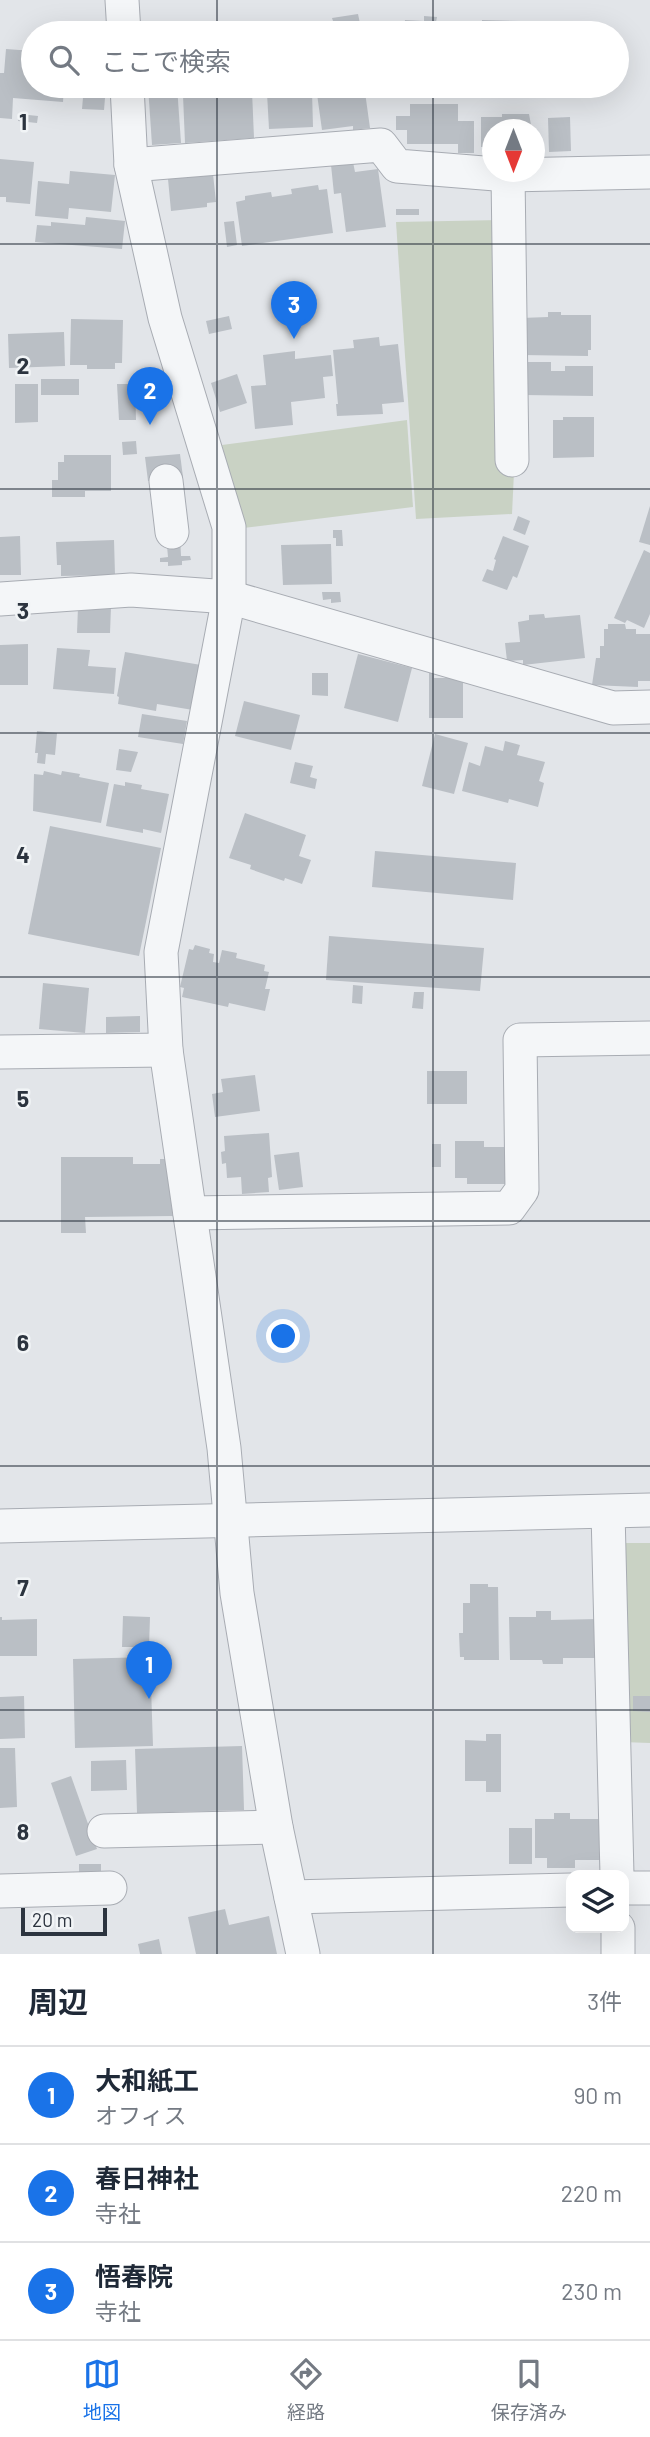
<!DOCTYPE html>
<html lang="ja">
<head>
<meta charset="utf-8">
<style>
  :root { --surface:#fff; --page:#f2f2f3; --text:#1f2937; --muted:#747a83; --line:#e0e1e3; --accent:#1a73e8 }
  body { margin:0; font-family:Barlow,"Noto Sans JP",sans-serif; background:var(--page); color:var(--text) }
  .controls { position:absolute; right:21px; bottom:21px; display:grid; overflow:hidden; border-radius:14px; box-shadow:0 7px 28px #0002 }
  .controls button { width:63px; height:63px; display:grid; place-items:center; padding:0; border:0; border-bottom:2px solid var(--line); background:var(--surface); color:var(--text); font:35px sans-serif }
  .compass { position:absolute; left:482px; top:119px; width:63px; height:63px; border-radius:50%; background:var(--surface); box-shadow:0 7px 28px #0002; rotate:180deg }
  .scale { position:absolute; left:21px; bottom:18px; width:86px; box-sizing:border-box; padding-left:7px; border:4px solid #2c343f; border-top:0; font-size:19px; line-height:24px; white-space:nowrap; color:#2c343f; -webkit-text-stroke:5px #f1f4f6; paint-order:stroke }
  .you { position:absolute; left:284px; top:1337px; width:24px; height:24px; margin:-18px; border:5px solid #fff; border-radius:50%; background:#1a73e8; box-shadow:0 0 0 10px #1a73e833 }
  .badge { display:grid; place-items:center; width:46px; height:46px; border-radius:50%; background:var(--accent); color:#fff; font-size:23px; font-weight:700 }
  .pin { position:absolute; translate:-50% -58px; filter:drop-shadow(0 2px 4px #0008) }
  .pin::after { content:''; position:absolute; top:37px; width:24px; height:21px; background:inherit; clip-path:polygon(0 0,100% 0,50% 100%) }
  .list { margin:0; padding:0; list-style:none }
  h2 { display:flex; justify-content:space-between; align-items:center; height:91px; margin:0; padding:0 28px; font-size:30px }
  h2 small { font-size:23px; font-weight:400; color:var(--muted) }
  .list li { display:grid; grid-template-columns:46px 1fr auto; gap:21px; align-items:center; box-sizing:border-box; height:98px; padding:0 28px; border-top:2px solid var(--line) }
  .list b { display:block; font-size:26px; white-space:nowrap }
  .list p { margin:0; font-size:23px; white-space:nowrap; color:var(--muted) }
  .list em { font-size:23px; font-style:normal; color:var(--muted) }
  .icon { flex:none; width:38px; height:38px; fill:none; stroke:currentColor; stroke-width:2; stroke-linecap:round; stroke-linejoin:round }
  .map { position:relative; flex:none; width:650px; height:1954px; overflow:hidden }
  .search { position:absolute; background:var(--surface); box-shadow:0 7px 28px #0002; left:21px; right:21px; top:21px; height:77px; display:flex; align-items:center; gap:18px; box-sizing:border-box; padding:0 24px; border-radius:38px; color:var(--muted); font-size:26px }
  .sheet { height:385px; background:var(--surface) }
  nav { display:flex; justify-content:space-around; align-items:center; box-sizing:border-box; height:98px; border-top:2px solid var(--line); background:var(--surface); font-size:19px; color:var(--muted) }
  nav a { display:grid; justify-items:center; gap:4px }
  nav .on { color:var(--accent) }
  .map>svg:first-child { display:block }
  .green { fill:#c9d2c4 }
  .building { fill:#babfc5 }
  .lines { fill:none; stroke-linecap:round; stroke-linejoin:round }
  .minor-casing { stroke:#a8acb3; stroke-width:35 }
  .minor { stroke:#f4f6f8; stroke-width:33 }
  .grid { fill:none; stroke:#2c343f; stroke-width:2; stroke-opacity:0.55 }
  .grid-label { font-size:23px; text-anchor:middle; font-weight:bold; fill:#2c343f; stroke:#f1f4f6; stroke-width:5; stroke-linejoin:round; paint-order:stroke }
</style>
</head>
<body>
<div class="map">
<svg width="650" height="1954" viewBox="0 0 650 1954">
  <rect width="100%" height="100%" fill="#e2e5e9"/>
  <!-- green -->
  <g class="green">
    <path d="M 501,220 L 514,472 L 512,514 L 416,519 L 396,222 Z"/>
    <path d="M 407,420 L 413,507 L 243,528 L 222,445 Z"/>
    <path d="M 618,1543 L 650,1543 L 650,1743 L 622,1742 Z"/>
  </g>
  <!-- building -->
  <g class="building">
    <path d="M 358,14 L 362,33 L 313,33 L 312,23 L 333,21 L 332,18 Z"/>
    <path d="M 424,16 L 437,17 L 436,22 L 463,23 L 462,33 L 404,33 L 405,20 L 424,21 Z"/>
    <path d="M 482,20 L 521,21 L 520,33 L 482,33 Z"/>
    <path d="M 6,49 L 33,51 L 33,86 L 64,86 L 63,102 L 13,98 L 12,119 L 0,118 L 0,73 L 4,73 Z"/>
    <path d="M 84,86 L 106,86 L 104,110 L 82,109 Z"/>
    <path d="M 148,86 L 177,86 L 181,143 L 152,145 Z"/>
    <path d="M 252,91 L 254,138 L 185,143 L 183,95 Z"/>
    <path d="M 312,91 L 313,127 L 269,129 L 267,93 Z"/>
    <path d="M 334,92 L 335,96 L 365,92 L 370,128 L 353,130 L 353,126 L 322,130 L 317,94 Z"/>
    <path d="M 410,104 L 458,104 L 458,121 L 474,121 L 474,153 L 458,153 L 458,144 L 407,144 L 407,130 L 396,130 L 396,116 L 410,116 Z"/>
    <path d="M 19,114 L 38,116 L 37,123 L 18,121 Z"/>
    <path d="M 502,114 L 529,114 L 532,130 L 492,130 L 492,147 L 481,147 L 481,117 L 502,117 Z"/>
    <path d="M 570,117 L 571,151 L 549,152 L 548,118 Z"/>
    <path d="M 0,159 L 34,162 L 30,204 L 6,202 L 6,197 L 0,197 Z"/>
    <path d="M 353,162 L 355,172 L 378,169 L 386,227 L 346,232 L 341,193 L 334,194 L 331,165 Z"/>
    <path d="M 70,171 L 115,175 L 111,212 L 69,208 L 68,219 L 35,216 L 38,181 L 69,184 Z"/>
    <path d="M 213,174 L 216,202 L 207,203 L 207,207 L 171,211 L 168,179 Z"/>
    <path d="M 318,185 L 319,190 L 327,189 L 333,233 L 242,246 L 236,202 L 245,200 L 245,196 L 271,192 L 272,197 L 292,194 L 291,189 Z"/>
    <rect x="396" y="209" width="23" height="6"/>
    <path d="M 86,217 L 125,221 L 122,249 L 35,242 L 37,225 L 51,226 L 51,222 L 85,225 Z"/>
    <path d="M 234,221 L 237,245 L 227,247 L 224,222 Z"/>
    <path d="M 548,312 L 561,312 L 561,315 L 591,315 L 591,350 L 588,350 L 588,356 L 522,355 L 521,318 L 548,317 Z"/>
    <path d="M 229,316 L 232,329 L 209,334 L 206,321 Z"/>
    <path d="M 71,319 L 123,320 L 122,363 L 115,363 L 115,369 L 87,369 L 87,365 L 70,365 Z"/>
    <path d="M 64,332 L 65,366 L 9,368 L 8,334 Z"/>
    <path d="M 379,337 L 380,346 L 398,344 L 404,402 L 382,404 L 383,414 L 337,416 L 336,404 L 338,404 L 333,350 L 354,348 L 353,340 Z"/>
    <path d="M 295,351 L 295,359 L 331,355 L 333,376 L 323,377 L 325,398 L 291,402 L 293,425 L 255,429 L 251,386 L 266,385 L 263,355 Z"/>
    <path d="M 524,362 L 551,362 L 551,371 L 565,371 L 565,366 L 593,366 L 593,396 L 524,395 Z"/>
    <path d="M 237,374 L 247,403 L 220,412 L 211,383 Z"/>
    <rect x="41" y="379" width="38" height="16"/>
    <path d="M 15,384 L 38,384 L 38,422 L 15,423 Z"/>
    <path d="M 117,384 L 135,384 L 136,420 L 119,420 Z"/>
    <path d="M 563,417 L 594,417 L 594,457 L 553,458 L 553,420 L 563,420 Z"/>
    <path d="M 136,441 L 137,454 L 123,455 L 122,442 Z"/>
    <path d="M 180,454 L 183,477 L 148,481 L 145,457 Z"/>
    <path d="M 64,455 L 111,455 L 111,491 L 85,491 L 85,497 L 52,497 L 52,480 L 58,480 L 58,462 L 64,462 Z"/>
    <path d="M 650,506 L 650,545 L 639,542 Z"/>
    <path d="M 518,516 L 530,521 L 525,535 L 513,530 Z"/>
    <path d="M 333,530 L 342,530 L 343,546 L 336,546 L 336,538 L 333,538 Z"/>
    <path d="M 166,535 L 180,535 L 181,556 L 190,556 L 191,560 L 182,561 L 182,565 L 168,566 L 168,562 L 160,562 L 160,558 L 168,557 Z"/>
    <path d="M 20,536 L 21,575 L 0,575 L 0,537 Z"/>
    <path d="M 503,536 L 529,546 L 517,578 L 513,576 L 507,590 L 482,581 L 487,569 L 493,571 L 496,560 L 494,559 Z"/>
    <path d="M 114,540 L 115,575 L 61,576 L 61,565 L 57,565 L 56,542 Z"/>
    <path d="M 331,544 L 332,584 L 283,585 L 281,545 Z"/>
    <path d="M 644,550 L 650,553 L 650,614 L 644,628 L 627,620 L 625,623 L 614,618 Z"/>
    <path d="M 322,592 L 340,592 L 341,602 L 331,603 L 331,599 L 323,600 Z"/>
    <path d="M 78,607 L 111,607 L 110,633 L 77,633 Z"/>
    <path d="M 544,614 L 545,618 L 580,615 L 585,658 L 523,665 L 523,660 L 507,661 L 505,643 L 520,642 L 518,622 L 529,620 L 529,615 Z"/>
    <path d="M 608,624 L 625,624 L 626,629 L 636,629 L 636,634 L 650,634 L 650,681 L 638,681 L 638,687 L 592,685 L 596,658 L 600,658 L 600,646 L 604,646 L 604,629 L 608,629 Z"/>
    <path d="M 28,644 L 28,685 L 0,685 L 0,645 Z"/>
    <path d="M 57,648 L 90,650 L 88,666 L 116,668 L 114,694 L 53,689 Z"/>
    <path d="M 125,652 L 201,665 L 193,710 L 157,704 L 156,711 L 118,704 L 119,697 L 117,696 Z"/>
    <path d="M 358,654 L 412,668 L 398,722 L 344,708 Z"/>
    <path d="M 429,671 L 434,671 L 434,678 L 463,678 L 463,718 L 429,718 Z"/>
    <path d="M 312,673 L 328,673 L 328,696 L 312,695 Z"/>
    <path d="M 244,701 L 300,715 L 291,750 L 235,736 Z"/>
    <path d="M 142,714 L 187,721 L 183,744 L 138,737 Z"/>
    <path d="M 37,731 L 57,733 L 55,755 L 46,754 L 45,764 L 37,763 L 38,753 L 35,753 Z"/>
    <path d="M 435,734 L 468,743 L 454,794 L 422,786 Z"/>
    <path d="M 505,741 L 520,745 L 517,755 L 545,762 L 539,781 L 544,783 L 538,807 L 509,799 L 508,803 L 462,791 L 469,762 L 480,766 L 485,746 L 503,751 Z"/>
    <path d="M 119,749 L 138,752 L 131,772 L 116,770 Z"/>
    <path d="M 295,762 L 313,766 L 310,777 L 317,779 L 315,789 L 290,783 Z"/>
    <path d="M 44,771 L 61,775 L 62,771 L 80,774 L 79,777 L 109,783 L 101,823 L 33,811 L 34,774 L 43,775 Z"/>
    <path d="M 125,782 L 142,785 L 141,789 L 169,794 L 161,833 L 143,829 L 143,833 L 106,826 L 114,784 L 125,786 Z"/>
    <path d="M 245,813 L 306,835 L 299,856 L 311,860 L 302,884 L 285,878 L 284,881 L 250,869 L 251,865 L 229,858 Z"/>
    <path d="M 50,826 L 161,848 L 139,956 L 28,934 Z"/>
    <path d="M 375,851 L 516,863 L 513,900 L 372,887 Z"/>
    <path d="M 329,936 L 484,948 L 480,991 L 326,980 Z"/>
    <path d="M 195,945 L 210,949 L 209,953 L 214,954 L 213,962 L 219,963 L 222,950 L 237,953 L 236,958 L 265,965 L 264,971 L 269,972 L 265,989 L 270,989 L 265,1011 L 229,1003 L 228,1007 L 182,997 L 184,988 L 180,987 L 189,949 L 193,950 Z"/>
    <path d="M 43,983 L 89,988 L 85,1033 L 39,1029 Z"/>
    <path d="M 353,985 L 363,986 L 362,1004 L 352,1003 Z"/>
    <path d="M 414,992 L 424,992 L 423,1009 L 412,1008 Z"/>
    <path d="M 140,1016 L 140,1032 L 106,1033 L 106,1017 Z"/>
    <rect x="427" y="1071" width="40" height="33"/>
    <path d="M 255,1075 L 260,1111 L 215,1117 L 212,1094 L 223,1092 L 221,1079 Z"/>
    <path d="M 269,1133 L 272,1177 L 268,1178 L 269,1192 L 242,1194 L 241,1177 L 227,1178 L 226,1163 L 222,1164 L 221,1152 L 225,1151 L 224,1136 Z"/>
    <path d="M 455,1141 L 484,1141 L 484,1147 L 505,1147 L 505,1184 L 467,1184 L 467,1178 L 455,1178 Z"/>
    <rect x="432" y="1144" width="9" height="23"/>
    <path d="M 299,1152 L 303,1187 L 279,1190 L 274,1155 Z"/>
    <path d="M 61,1157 L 133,1157 L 133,1164 L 160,1164 L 160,1159 L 165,1159 L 173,1216 L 85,1217 L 86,1233 L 61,1233 Z"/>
    <path d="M 470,1584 L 488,1584 L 488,1587 L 498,1587 L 499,1660 L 464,1660 L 464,1657 L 460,1657 L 459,1633 L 463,1633 L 463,1603 L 470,1603 Z"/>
    <path d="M 536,1611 L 551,1611 L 551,1620 L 598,1619 L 598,1658 L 563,1658 L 563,1664 L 543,1664 L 542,1660 L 510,1660 L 509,1617 L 536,1617 Z"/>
    <path d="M 123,1616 L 150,1617 L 149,1647 L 122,1647 Z"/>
    <path d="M 0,1617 L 2,1617 L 2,1620 L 37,1619 L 37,1656 L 0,1656 Z"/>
    <path d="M 150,1657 L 153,1746 L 75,1748 L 73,1659 Z"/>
    <path d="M 24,1696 L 25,1738 L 0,1739 L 0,1697 Z"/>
    <path d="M 633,1696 L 650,1696 L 650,1712 L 633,1711 Z"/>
    <path d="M 486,1734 L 501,1734 L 501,1792 L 486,1792 L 486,1781 L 465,1781 L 465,1740 L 486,1741 Z"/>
    <path d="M 242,1746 L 244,1810 L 137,1813 L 135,1749 Z"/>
    <path d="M 0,1748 L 15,1748 L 17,1807 L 0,1808 Z"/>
    <path d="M 126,1760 L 127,1790 L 91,1791 L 91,1761 Z"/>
    <path d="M 71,1776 L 97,1849 L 76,1856 L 51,1783 Z"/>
    <path d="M 554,1813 L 570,1813 L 570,1819 L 603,1819 L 603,1860 L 575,1860 L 575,1868 L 547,1868 L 547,1858 L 535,1858 L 535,1819 L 554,1819 Z"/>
    <rect x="509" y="1828" width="23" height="36"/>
    <rect x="79" y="1864" width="22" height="8"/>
    <path d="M 225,1909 L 229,1925 L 269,1916 L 277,1954 L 196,1954 L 188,1917 Z"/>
    <path d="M 159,1939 L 162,1954 L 140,1954 L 138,1944 Z"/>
  </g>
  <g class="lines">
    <defs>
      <g id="minor">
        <path d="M 122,0 L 124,33"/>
        <path d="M 127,86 L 131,165 L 165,318 L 229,527 L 229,597 L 161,952 L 166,1050 L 224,1448 L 237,1593 L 276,1827 L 303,1954"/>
        <path d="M 131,165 L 381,145 L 397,166 L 508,175 L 650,172"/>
        <path d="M 508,175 L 512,460"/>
        <path d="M 166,481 L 172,532"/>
        <path d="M 0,599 L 131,590 L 229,597 L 613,708 L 650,707"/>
        <path d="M 0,1052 L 166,1050"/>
        <path d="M 190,1213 L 509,1208 L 522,1190 L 520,1040 L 650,1038"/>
        <path d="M 608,1512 L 617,1875"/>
        <path d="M 0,1526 L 650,1510"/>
        <path d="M 104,1831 L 276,1827"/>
        <path d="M 624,1888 L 650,1888"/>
        <path d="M 0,1891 L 110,1888"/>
        <path d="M 291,1897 L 571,1890"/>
        <path d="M 618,1928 L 618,1954"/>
      </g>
    </defs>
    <!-- minor casing -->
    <use href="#minor" class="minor-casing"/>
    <!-- minor -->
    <use href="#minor" class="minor"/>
  </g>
  <!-- grid -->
  <path class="grid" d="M 217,0 L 217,33M 433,0 L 433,33M 217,86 L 217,1954M 433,86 L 433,1954M 0,244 L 650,244M 0,489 L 650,489M 0,733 L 650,733M 0,977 L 650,977M 0,1221 L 650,1221M 0,1466 L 650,1466M 0,1710 L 650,1710"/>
  <g class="grid-label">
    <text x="23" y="130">1</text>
    <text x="23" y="374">2</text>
    <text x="23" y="619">3</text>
    <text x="23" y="863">4</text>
    <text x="23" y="1107">5</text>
    <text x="23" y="1351">6</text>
    <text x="23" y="1596">7</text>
    <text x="23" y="1840">8</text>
  </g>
</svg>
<div class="controls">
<button><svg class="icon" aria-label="layers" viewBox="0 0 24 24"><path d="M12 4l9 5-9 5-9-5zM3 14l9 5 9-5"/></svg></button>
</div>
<svg class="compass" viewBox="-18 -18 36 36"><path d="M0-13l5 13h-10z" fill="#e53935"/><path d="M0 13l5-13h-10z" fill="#747a83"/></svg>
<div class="scale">20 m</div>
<div class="you"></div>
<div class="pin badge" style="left:149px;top:1699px">1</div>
<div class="pin badge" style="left:150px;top:425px">2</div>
<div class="pin badge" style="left:294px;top:339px">3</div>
<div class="search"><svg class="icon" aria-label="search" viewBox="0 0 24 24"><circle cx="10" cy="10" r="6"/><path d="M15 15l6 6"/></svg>ここで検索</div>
</div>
<section class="sheet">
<h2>周辺<small>3件</small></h2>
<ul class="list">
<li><span class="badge">1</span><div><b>大和紙工</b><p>オフィス</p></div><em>90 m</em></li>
<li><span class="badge">2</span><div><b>春日神社</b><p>寺社</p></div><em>220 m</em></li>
<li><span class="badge">3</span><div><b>悟春院</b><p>寺社</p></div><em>230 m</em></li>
</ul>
</section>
<nav>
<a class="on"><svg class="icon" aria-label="map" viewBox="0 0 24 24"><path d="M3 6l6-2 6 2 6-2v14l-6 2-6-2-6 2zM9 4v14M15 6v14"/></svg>地図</a>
<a><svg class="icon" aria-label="directions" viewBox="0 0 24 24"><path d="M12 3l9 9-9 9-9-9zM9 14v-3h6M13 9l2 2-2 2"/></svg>経路</a>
<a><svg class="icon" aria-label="saved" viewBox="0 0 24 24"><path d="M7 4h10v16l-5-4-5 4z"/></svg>保存済み</a>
</nav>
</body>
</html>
